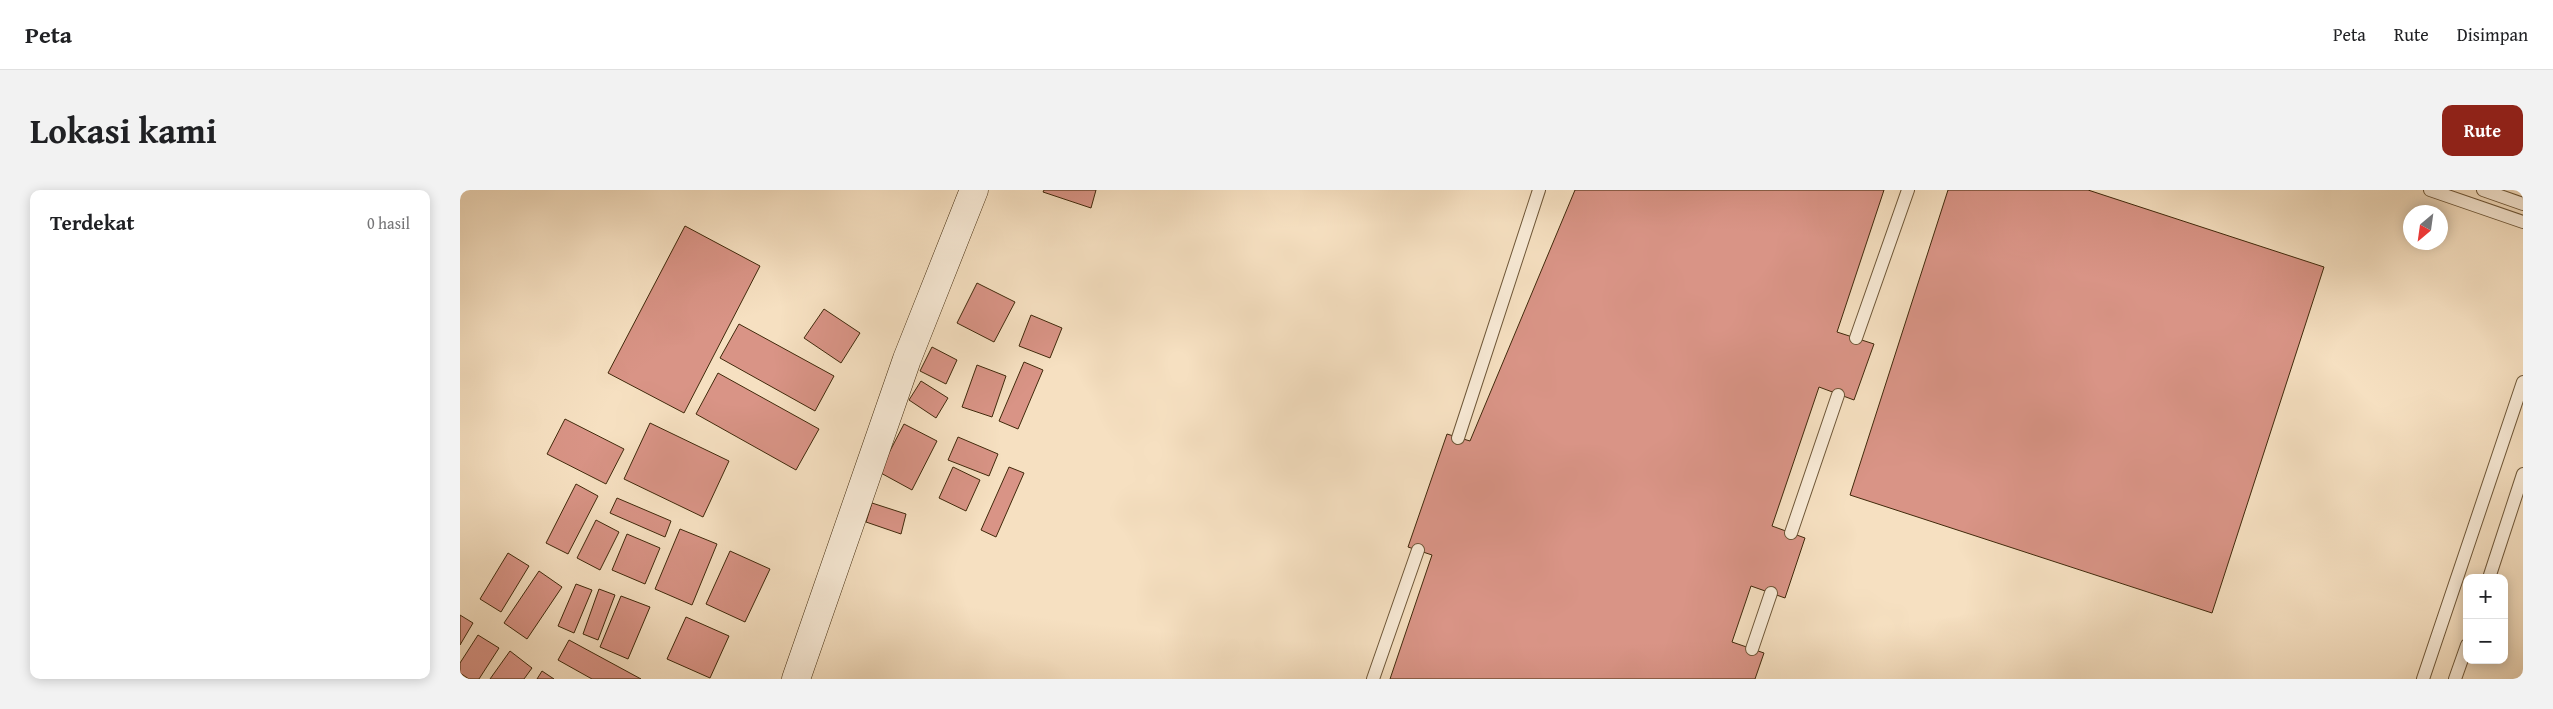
<!DOCTYPE html>
<html lang="id">
<head>
<meta charset="utf-8">
<style>
  :root { --surface:#fff; --page:#f2f2f2; --text:#202124; --muted:#757577; --line:#e0e0e0; --accent:#8f2418 }
  body { margin:0; font-family:"Gentium Book Plus",serif; background:var(--page); color:var(--text) }
  .controls { position:absolute; right:15px; bottom:15px; display:grid; overflow:hidden; border-radius:10px; box-shadow:0 2px 12px #0003 }
  .controls button { width:45px; height:45px; display:grid; place-items:center; padding:0; border:0; border-bottom:1px solid var(--line); background:var(--surface); color:var(--text); font:25px sans-serif }
  .compass { position:absolute; left:1943px; top:15px; width:45px; height:45px; border-radius:50%; background:var(--surface); box-shadow:0 2px 12px #0003; rotate:209deg }
  .list { margin:0; padding:0; list-style:none }
  h2 { display:flex; justify-content:space-between; align-items:center; height:65px; margin:0; padding:0 20px; font-size:21px }
  h2 small { font-size:16px; font-weight:400; color:var(--muted) }
  .map { position:relative; flex:none; width:2063px; height:489px; overflow:hidden; border-radius:10px }
  header { display:flex; align-items:center; gap:30px; box-sizing:border-box; height:70px; padding:0 25px; background:var(--surface); border-bottom:1px solid var(--line) }
  header strong { font-size:24px }
  nav { display:flex; gap:28px; margin-inline-start:auto; font-size:18px }
  .intro { display:flex; align-items:center; justify-content:space-between; box-sizing:border-box; height:120px; padding:0 30px }
  h1 { margin:0; font-size:35px }
  .button { padding:12px 22px; border-radius:10px; background:var(--accent); color:#fff; font-size:18px; font-weight:700 }
  main { display:flex; gap:30px; padding:0 30px }
  aside { flex:1; background:var(--surface); border-radius:10px; box-shadow:0 2px 12px #0003 }
  .map>svg:first-child { display:block }
  .building { fill:#d99486; stroke:#40290b }
  .lines { fill:none; stroke-linecap:round; stroke-linejoin:round }
  .service-casing { stroke:#6e5738; stroke-width:14 }
  .secondary-casing { stroke:#40290b; stroke-width:29 }
  .service { stroke:#f9ebd7; stroke-width:12 }
  .secondary { stroke:#f9ebd7; stroke-width:28 }
</style>
</head>
<body>
<header>
<strong>Peta</strong>
<nav><a>Peta</a><a>Rute</a><a>Disimpan</a></nav>
</header>
<div class="intro"><h1>Lokasi kami</h1><a class="button">Rute</a></div>
<main>
<aside>
<h2>Terdekat<small>0 hasil</small></h2>
<ul class="list">
</ul>
</aside>
<div class="map">
<svg width="2063" height="489" viewBox="0 0 2063 489">
  <rect width="100%" height="100%" fill="#f6e0c1"/>
  <filter id="stains"><feTurbulence type="fractalNoise" baseFrequency=".004" numOctaves="4"/><feColorMatrix values="0 0 0 0 .2 0 0 0 0 .09 0 0 0 0 .02 0 0 0 .5 -.17"/></filter>
  <radialGradient id="worn" r=".72"><stop offset=".6" stop-color="#630" stop-opacity="0"/><stop offset="1" stop-color="#630" stop-opacity=".3"/></radialGradient>
  <!-- building -->
  <g class="building">
    <path d="M 584,0 L 636,0 L 631,18 L 583,2 Z"/>
    <path d="M 1115,0 L 1424,0 L 1377,142 L 1414,154 L 1394,210 L 1359,197 L 1312,336 L 1345,348 L 1325,408 L 1291,396 L 1272,452 L 1304,463 L 1295,489 L 930,489 L 972,365 L 948,357 L 987,244 L 1010,251 Z"/>
    <path d="M 1488,0 L 1628,0 L 1864,77 L 1752,423 L 1390,305 Z"/>
    <path d="M 225,36 L 300,76 L 224,223 L 148,183 Z"/>
    <path d="M 517,93 L 555,112 L 534,152 L 497,133 Z"/>
    <path d="M 364,119 L 400,143 L 381,173 L 344,148 Z"/>
    <path d="M 571,125 L 602,138 L 590,168 L 559,156 Z"/>
    <path d="M 279,134 L 374,186 L 355,221 L 260,168 Z"/>
    <path d="M 472,157 L 497,170 L 486,194 L 460,181 Z"/>
    <path d="M 564,172 L 583,180 L 558,239 L 539,231 Z"/>
    <path d="M 517,175 L 546,186 L 532,227 L 502,217 Z"/>
    <path d="M 258,183 L 359,239 L 336,280 L 236,224 Z"/>
    <path d="M 461,191 L 488,208 L 476,228 L 449,210 Z"/>
    <path d="M 105,229 L 164,259 L 146,294 L 87,264 Z"/>
    <path d="M 190,233 L 269,271 L 243,327 L 164,289 Z"/>
    <path d="M 444,234 L 477,251 L 452,300 L 419,282 Z"/>
    <path d="M 498,247 L 538,264 L 529,286 L 488,270 Z"/>
    <path d="M 493,277 L 520,290 L 506,321 L 479,308 Z"/>
    <path d="M 549,277 L 564,283 L 536,347 L 521,340 Z"/>
    <path d="M 116,294 L 138,306 L 108,364 L 86,353 Z"/>
    <path d="M 157,308 L 211,331 L 205,347 L 150,323 Z"/>
    <path d="M 412,313 L 446,324 L 441,344 L 406,332 Z"/>
    <path d="M 136,330 L 159,342 L 140,380 L 117,368 Z"/>
    <path d="M 220,339 L 257,354 L 232,415 L 195,399 Z"/>
    <path d="M 167,344 L 200,358 L 185,394 L 152,380 Z"/>
    <path d="M 270,361 L 310,379 L 285,432 L 246,414 Z"/>
    <path d="M 48,363 L 69,376 L 41,422 L 20,409 Z"/>
    <path d="M 79,381 L 102,397 L 67,449 L 44,433 Z"/>
    <path d="M 116,394 L 132,400 L 114,443 L 98,436 Z"/>
    <path d="M 139,399 L 155,405 L 138,450 L 123,444 Z"/>
    <path d="M 161,406 L 190,417 L 168,469 L 140,457 Z"/>
    <path d="M 0,425 L 13,433 L 0,455 Z"/>
    <path d="M 226,427 L 269,446 L 250,488 L 207,469 Z"/>
    <path d="M 18,445 L 39,458 L 19,489 L 9,489 L 0,483 L 0,473 Z"/>
    <path d="M 109,450 L 181,489 L 132,489 L 98,470 Z"/>
    <path d="M 50,461 L 72,478 L 64,489 L 30,489 Z"/>
    <path d="M 82,481 L 94,489 L 77,489 Z"/>
  </g>
  <g class="lines">
    <defs>
      <g id="service">
        <path d="M 1970,0 L 2063,32"/>
        <path d="M 2023,0 L 2063,14"/>
        <path d="M 1396,148 L 1448,0"/>
        <path d="M 998,248 L 1079,0"/>
        <path d="M 1331,343 L 1378,205"/>
        <path d="M 2029,388 L 2063,284"/>
        <path d="M 1292,459 L 1311,403"/>
        <path d="M 913,489 L 958,360"/>
        <path d="M 1963,489 L 2063,192"/>
        <path d="M 1995,489 L 2007,455"/>
      </g>
      <path id="secondary" d="M 336,489 L 447,169 L 514,0"/>
    </defs>
    <!-- service casing -->
    <use href="#service" class="service-casing"/>
    <!-- secondary casing -->
    <use href="#secondary" class="secondary-casing"/>
    <!-- service -->
    <use href="#service" class="service"/>
    <!-- secondary -->
    <use href="#secondary" class="secondary"/>
  </g>
  <rect width="100%" height="100%" filter="url(#stains)"/>
  <rect width="100%" height="100%" fill="url(#worn)"/>
</svg>
<div class="controls">
<button>+</button>
<button>−</button>
</div>
<svg class="compass" viewBox="-18 -18 36 36"><path d="M0-13l5 13h-10z" fill="#e53935"/><path d="M0 13l5-13h-10z" fill="#757577"/></svg>
</div>
</main>
</body>
</html>
